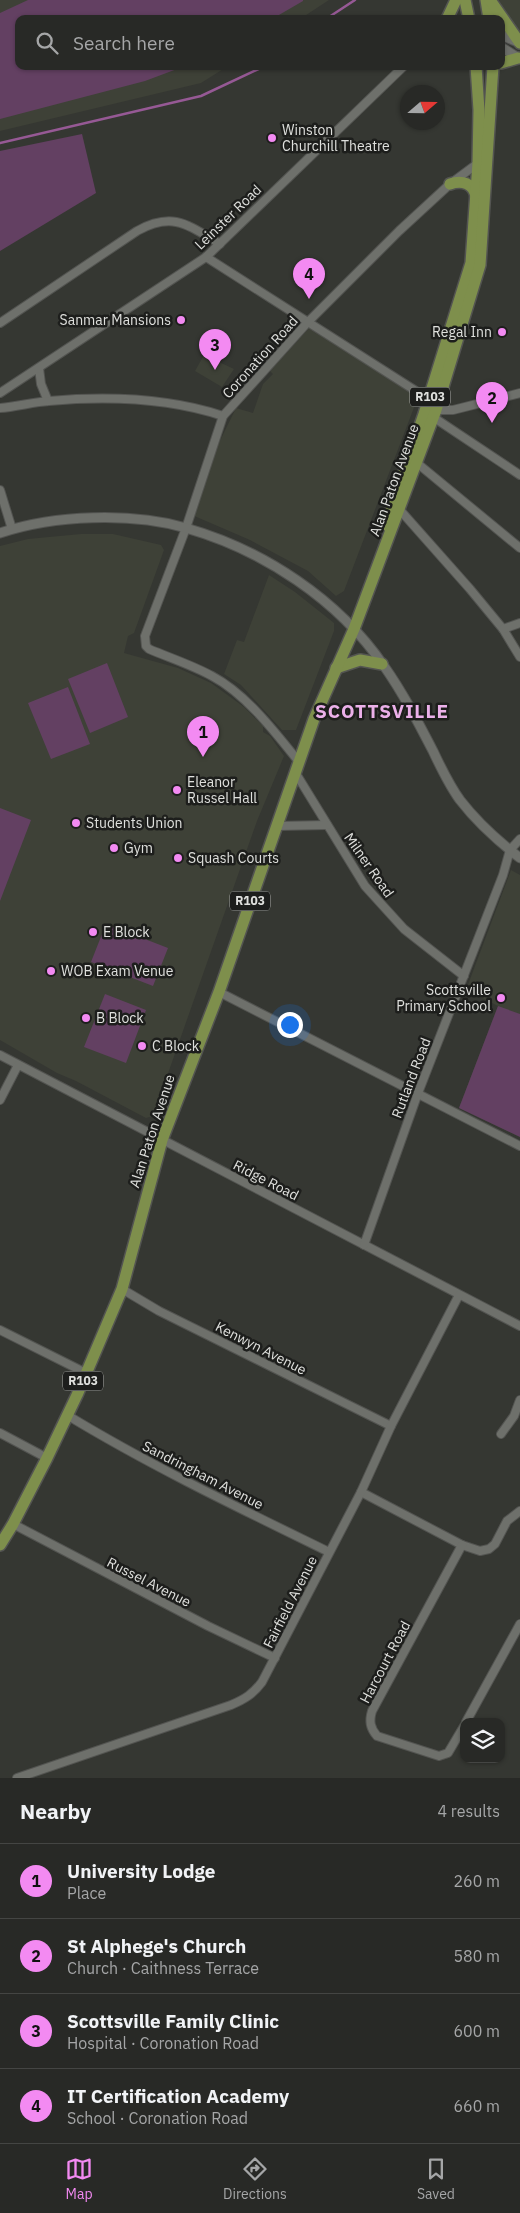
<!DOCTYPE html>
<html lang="en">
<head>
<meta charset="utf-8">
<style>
  :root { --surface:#282926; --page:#30312e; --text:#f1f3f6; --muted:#a5a6a7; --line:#444543; --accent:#f38af2 }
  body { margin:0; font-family:"IBM Plex Sans",sans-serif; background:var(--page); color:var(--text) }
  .controls { position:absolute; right:15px; bottom:15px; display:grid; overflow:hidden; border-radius:10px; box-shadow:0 1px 4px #0004 }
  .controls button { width:45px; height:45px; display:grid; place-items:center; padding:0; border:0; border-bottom:1px solid var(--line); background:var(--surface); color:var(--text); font:25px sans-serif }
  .compass { position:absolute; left:400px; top:85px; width:45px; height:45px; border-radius:50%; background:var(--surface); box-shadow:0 1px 4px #0004; rotate:70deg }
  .you { position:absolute; left:289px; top:1024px; width:18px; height:18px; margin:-12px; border:4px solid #fff; border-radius:50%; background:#1a73e8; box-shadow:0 0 0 8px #1a73e833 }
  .badge { display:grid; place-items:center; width:32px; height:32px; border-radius:50%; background:var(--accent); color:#111; font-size:16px; font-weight:700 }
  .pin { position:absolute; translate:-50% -41px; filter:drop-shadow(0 1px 2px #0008) }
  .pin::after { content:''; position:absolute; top:26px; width:18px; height:15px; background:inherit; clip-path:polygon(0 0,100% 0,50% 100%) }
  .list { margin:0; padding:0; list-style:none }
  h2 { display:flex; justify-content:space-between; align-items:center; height:65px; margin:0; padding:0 20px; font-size:21px }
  h2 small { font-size:16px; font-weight:400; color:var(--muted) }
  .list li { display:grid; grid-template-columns:32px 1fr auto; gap:15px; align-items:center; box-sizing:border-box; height:75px; padding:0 20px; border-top:1px solid var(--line) }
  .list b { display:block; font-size:19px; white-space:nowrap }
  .list p { margin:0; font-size:16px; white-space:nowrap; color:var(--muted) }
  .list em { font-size:16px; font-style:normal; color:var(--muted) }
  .icon { flex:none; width:28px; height:28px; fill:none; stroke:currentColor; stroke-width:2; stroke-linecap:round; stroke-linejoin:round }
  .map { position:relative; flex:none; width:520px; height:1778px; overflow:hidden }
  .search { position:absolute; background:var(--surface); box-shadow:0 1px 4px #0004; left:15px; right:15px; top:15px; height:55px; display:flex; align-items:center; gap:12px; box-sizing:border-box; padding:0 18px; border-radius:10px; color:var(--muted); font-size:19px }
  .sheet { height:365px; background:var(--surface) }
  nav { display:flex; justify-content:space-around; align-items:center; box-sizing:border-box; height:70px; border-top:1px solid var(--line); background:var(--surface); font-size:14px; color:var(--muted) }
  nav a { display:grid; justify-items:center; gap:2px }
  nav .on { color:var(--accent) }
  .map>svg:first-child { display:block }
  .built { fill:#3e4137 }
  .green { fill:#634062 }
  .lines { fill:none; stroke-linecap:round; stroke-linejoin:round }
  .stream { stroke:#965995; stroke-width:2.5 }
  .minor-casing { stroke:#535451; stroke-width:10 }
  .tertiary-casing { stroke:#535451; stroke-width:11 }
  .primary-casing { stroke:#535451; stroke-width:14 }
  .minor { stroke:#6e706b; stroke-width:8 }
  .tertiary { stroke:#6e706b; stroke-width:9 }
  .primary { stroke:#7e8f4c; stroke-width:11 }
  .poi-dot { fill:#f38af2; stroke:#1d1e1c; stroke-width:2 }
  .labels { text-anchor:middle; stroke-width:5; stroke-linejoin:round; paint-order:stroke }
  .shield { fill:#1d1e1c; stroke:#a5a6a3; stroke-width:1 }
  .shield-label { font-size:12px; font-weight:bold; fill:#dfe0dd }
  .poi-label { font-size:14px; fill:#dfe0dd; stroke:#1d1e1c; text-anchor:start }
  .street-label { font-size:14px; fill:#dfe0dd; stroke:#1d1e1c }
  .district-label { font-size:19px; font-weight:bold; letter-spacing:1px; fill:#ebb0e9; stroke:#1d1e1c }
</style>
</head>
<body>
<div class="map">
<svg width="520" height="1778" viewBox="0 0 520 1778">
  <rect width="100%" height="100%" fill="#353732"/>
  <!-- built -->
  <g class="built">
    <path d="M 0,0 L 329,0 L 300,19 L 19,19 L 19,66 L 228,66 L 201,83 L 0,131 Z"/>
    <path d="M 488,0 L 520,0 L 520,39 Z"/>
    <path d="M 310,327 L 418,397 L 344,591 L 336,596 L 308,571 L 250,540 L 192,515 L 213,455 L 236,408 L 253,413 L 263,384 L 273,374 L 270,371 Z"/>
    <path d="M 204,355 L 234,369 L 222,387 L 195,371 Z"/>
    <path d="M 81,534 L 113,534 L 161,545 L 164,550 L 134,633 L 128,636 L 124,653 L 178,668 L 211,683 L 244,707 L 263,726 L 263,732 L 270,736 L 284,756 L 257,821 L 153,1116 L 146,1118 L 76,1081 L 57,1073 L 0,1040 L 0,546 L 28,539 Z"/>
    <path d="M 269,575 L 295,592 L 334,623 L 334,631 L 296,730 L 282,730 L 241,685 L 224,674 L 237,640 L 244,642 Z"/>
    <path d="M 511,870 L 520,875 L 520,1137 L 459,1108 L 498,1006 L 466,990 Z"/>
  </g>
  <!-- green -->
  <g class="green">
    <path d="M 28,0 L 303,0 L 303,1 L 272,19 L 19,19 L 19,66 L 185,66 L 145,81 L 0,119 L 0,13 Z"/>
    <path d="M 82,134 L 96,193 L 0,251 L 0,151 Z"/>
    <path d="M 107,663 L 128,717 L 90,733 L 68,679 Z"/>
    <path d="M 68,687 L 90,744 L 51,759 L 28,703 Z"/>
    <path d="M 0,808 L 31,820 L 0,901 Z"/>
    <path d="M 106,924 L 168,948 L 153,986 L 91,962 Z"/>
    <path d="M 105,994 L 146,1010 L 126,1063 L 84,1047 Z"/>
    <path d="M 498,1006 L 520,1014 L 520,1137 L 459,1108 Z"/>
  </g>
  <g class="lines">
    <!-- stream -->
    <g class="stream">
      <path d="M 326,19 L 355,0"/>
      <path d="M 0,143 L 201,96 L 265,66"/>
    </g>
    <defs>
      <g id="minor">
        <path d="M 206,257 L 416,391 L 430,397"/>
        <path d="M 0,323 L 137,231 C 173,211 188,225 220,244"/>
        <path d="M 39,368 L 41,384 L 48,401"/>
        <path d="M 0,393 L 206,257 L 404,66"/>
        <path d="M 0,408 C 16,407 33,402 49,401 C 106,396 169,398 223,416"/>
        <path d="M 436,410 L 453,410 L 520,393"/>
        <path d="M 433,417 L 520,475"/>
        <path d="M 417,463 L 520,548"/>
        <path d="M 0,490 L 12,529"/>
        <path d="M 400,510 L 470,589 L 503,629 L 520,657"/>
        <path d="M 503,629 L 520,623"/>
        <path d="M 299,762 C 275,732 246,694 212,676 C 192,665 170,658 149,649 L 146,646 L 145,636 L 186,528 L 223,416 L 307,323 L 399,231 L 450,184 L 481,161"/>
        <path d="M 295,772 L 365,886 L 404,929 L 464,976"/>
        <path d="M 277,826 L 327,825"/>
        <path d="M 219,992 L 520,1146"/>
        <path d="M 0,1055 L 520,1326"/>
        <path d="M 0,1100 L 18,1065"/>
        <path d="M 364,1245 L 418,1093 L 503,875 L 510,850 L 520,839"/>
        <path d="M 122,1289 L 159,1311 L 391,1426"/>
        <path d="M 0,1330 L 86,1373"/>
        <path d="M 67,1415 C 151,1466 241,1509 329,1552"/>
        <path d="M 0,1433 L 47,1458"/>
        <path d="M 501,1434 L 514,1416 L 520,1400"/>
        <path d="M 361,1492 L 462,1545 L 480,1551 L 489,1549 L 495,1544 L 507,1521 L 520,1511"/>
        <path d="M 13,1524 L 208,1626 L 275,1658"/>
        <path d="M 462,1545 L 372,1711 C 369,1721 370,1728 377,1736 L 439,1756 L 448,1753 L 464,1726"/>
        <path d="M 466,1722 L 520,1624"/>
        <path d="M 17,1778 L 231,1705 C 245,1699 253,1694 262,1682 L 361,1492 L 391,1426 L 459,1295"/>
      </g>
      <g id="tertiary">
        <path d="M 501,35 L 520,43"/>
        <path d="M 501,47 L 520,59"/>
        <path d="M 0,533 C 54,515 131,512 186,528 C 263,550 338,599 384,666 C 403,693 418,722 433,751 C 441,768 449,785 460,800 C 477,822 498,841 520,858"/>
      </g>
      <g id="primary">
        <path d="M 465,0 L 469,19"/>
        <path d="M 486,0 L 489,19"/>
        <path d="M 490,0 L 520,43"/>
        <path d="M 447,19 L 456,0"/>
        <path d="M 501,63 L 518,58"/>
        <path d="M 450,184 C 462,180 473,183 476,196"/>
        <path d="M 386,525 L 424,414 L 471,263 L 478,163 L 479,110 L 476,66"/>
        <path d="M 336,668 L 360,660 L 382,664"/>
        <path d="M 0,1545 L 13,1524 L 47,1458 L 77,1395 L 122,1289 L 162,1140 L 219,992 L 314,719 L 354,629 L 436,410 L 480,265 L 493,66"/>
      </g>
    </defs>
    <!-- minor casing -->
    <use href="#minor" class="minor-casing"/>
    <!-- tertiary casing -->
    <use href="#tertiary" class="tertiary-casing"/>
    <!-- primary casing -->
    <use href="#primary" class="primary-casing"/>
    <!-- minor -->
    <use href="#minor" class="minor"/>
    <!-- tertiary -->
    <use href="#tertiary" class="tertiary"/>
    <!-- primary -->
    <use href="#primary" class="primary"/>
  </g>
  <!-- markers -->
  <g class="poi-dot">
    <circle cx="272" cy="138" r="5"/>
    <circle cx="181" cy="320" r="5"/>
    <circle cx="502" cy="332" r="5"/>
    <circle cx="177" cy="790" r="5"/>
    <circle cx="76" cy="823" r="5"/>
    <circle cx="114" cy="848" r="5"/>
    <circle cx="178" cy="858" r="5"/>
    <circle cx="93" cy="932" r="5"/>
    <circle cx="51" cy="971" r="5"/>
    <circle cx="501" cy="998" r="5"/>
    <circle cx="86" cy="1018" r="5"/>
    <circle cx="142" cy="1046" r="5"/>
  </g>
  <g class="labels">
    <!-- shield labels -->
    <g class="shield">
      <rect x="410" y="387.5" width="40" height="19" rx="4"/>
      <rect x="230" y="891.5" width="40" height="19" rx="4"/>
      <rect x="63" y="1371.5" width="40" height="19" rx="4"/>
    </g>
    <g class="shield-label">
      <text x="430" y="401">R103</text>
      <text x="250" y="905">R103</text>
      <text x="83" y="1385">R103</text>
    </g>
    <!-- poi labels -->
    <g class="poi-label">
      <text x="282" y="135">Winston<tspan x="282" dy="16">Churchill Theatre</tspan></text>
      <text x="171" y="325" text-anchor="end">Sanmar Mansions</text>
      <text x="492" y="337" text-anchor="end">Regal Inn</text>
      <text x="187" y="787">Eleanor<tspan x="187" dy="16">Russel Hall</tspan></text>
      <text x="86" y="828">Students Union</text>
      <text x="124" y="853">Gym</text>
      <text x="188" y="863">Squash Courts</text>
      <text x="103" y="937">E Block</text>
      <text x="61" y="976">WOB Exam Venue</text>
      <text x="491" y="995" text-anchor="end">Scottsville<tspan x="491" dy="16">Primary School</tspan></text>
      <text x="96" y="1023">B Block</text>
      <text x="152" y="1051">C Block</text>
    </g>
    <!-- street labels -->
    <g class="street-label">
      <text transform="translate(228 217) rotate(-44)" y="5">Leinster Road</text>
      <text transform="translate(260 357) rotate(-48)" y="5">Coronation Road</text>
      <text transform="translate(394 480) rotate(-70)" y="5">Alan Paton Avenue</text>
      <text transform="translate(369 865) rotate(55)" y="5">Milner Road</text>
      <text transform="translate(411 1078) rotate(-69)" y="5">Rutland Road</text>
      <text transform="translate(152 1131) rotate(-72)" y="5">Alan Paton Avenue</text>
      <text transform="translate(266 1180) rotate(27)" y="5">Ridge Road</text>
      <text transform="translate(261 1348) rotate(27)" y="5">Kenwyn Avenue</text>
      <text transform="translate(203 1475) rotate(27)" y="5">Sandringham Avenue</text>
      <text transform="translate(149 1582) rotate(27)" y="5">Russel Avenue</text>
      <text transform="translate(290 1602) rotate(-63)" y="5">Fairfield Avenue</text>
      <text transform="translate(385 1662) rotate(-62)" y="5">Harcourt Road</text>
    </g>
    <!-- district labels -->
    <g class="district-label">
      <text x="382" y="718">SCOTTSVILLE</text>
    </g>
  </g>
</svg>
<div class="controls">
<button><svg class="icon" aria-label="layers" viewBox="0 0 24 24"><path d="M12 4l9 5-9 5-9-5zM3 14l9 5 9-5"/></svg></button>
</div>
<svg class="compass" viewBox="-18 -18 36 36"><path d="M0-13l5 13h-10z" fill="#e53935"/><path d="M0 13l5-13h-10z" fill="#a5a6a7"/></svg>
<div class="you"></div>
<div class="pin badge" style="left:203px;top:757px">1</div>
<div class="pin badge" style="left:492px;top:423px">2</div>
<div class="pin badge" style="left:215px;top:370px">3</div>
<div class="pin badge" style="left:309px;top:299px">4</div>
<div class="search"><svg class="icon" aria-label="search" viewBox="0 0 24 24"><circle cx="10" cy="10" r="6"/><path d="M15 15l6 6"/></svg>Search here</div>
</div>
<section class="sheet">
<h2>Nearby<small>4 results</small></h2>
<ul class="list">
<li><span class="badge">1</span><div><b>University Lodge</b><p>Place</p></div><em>260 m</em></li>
<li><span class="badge">2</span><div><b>St Alphege's Church</b><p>Church · Caithness Terrace</p></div><em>580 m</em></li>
<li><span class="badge">3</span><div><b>Scottsville Family Clinic</b><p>Hospital · Coronation Road</p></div><em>600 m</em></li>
<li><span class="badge">4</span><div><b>IT Certification Academy</b><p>School · Coronation Road</p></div><em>660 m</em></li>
</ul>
</section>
<nav>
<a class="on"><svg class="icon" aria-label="map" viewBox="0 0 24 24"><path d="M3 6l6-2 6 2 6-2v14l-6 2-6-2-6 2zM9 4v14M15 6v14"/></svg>Map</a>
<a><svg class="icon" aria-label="directions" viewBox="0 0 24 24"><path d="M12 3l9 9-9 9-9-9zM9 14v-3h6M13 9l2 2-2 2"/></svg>Directions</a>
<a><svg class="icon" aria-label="saved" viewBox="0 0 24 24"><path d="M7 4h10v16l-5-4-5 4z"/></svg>Saved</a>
</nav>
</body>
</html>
